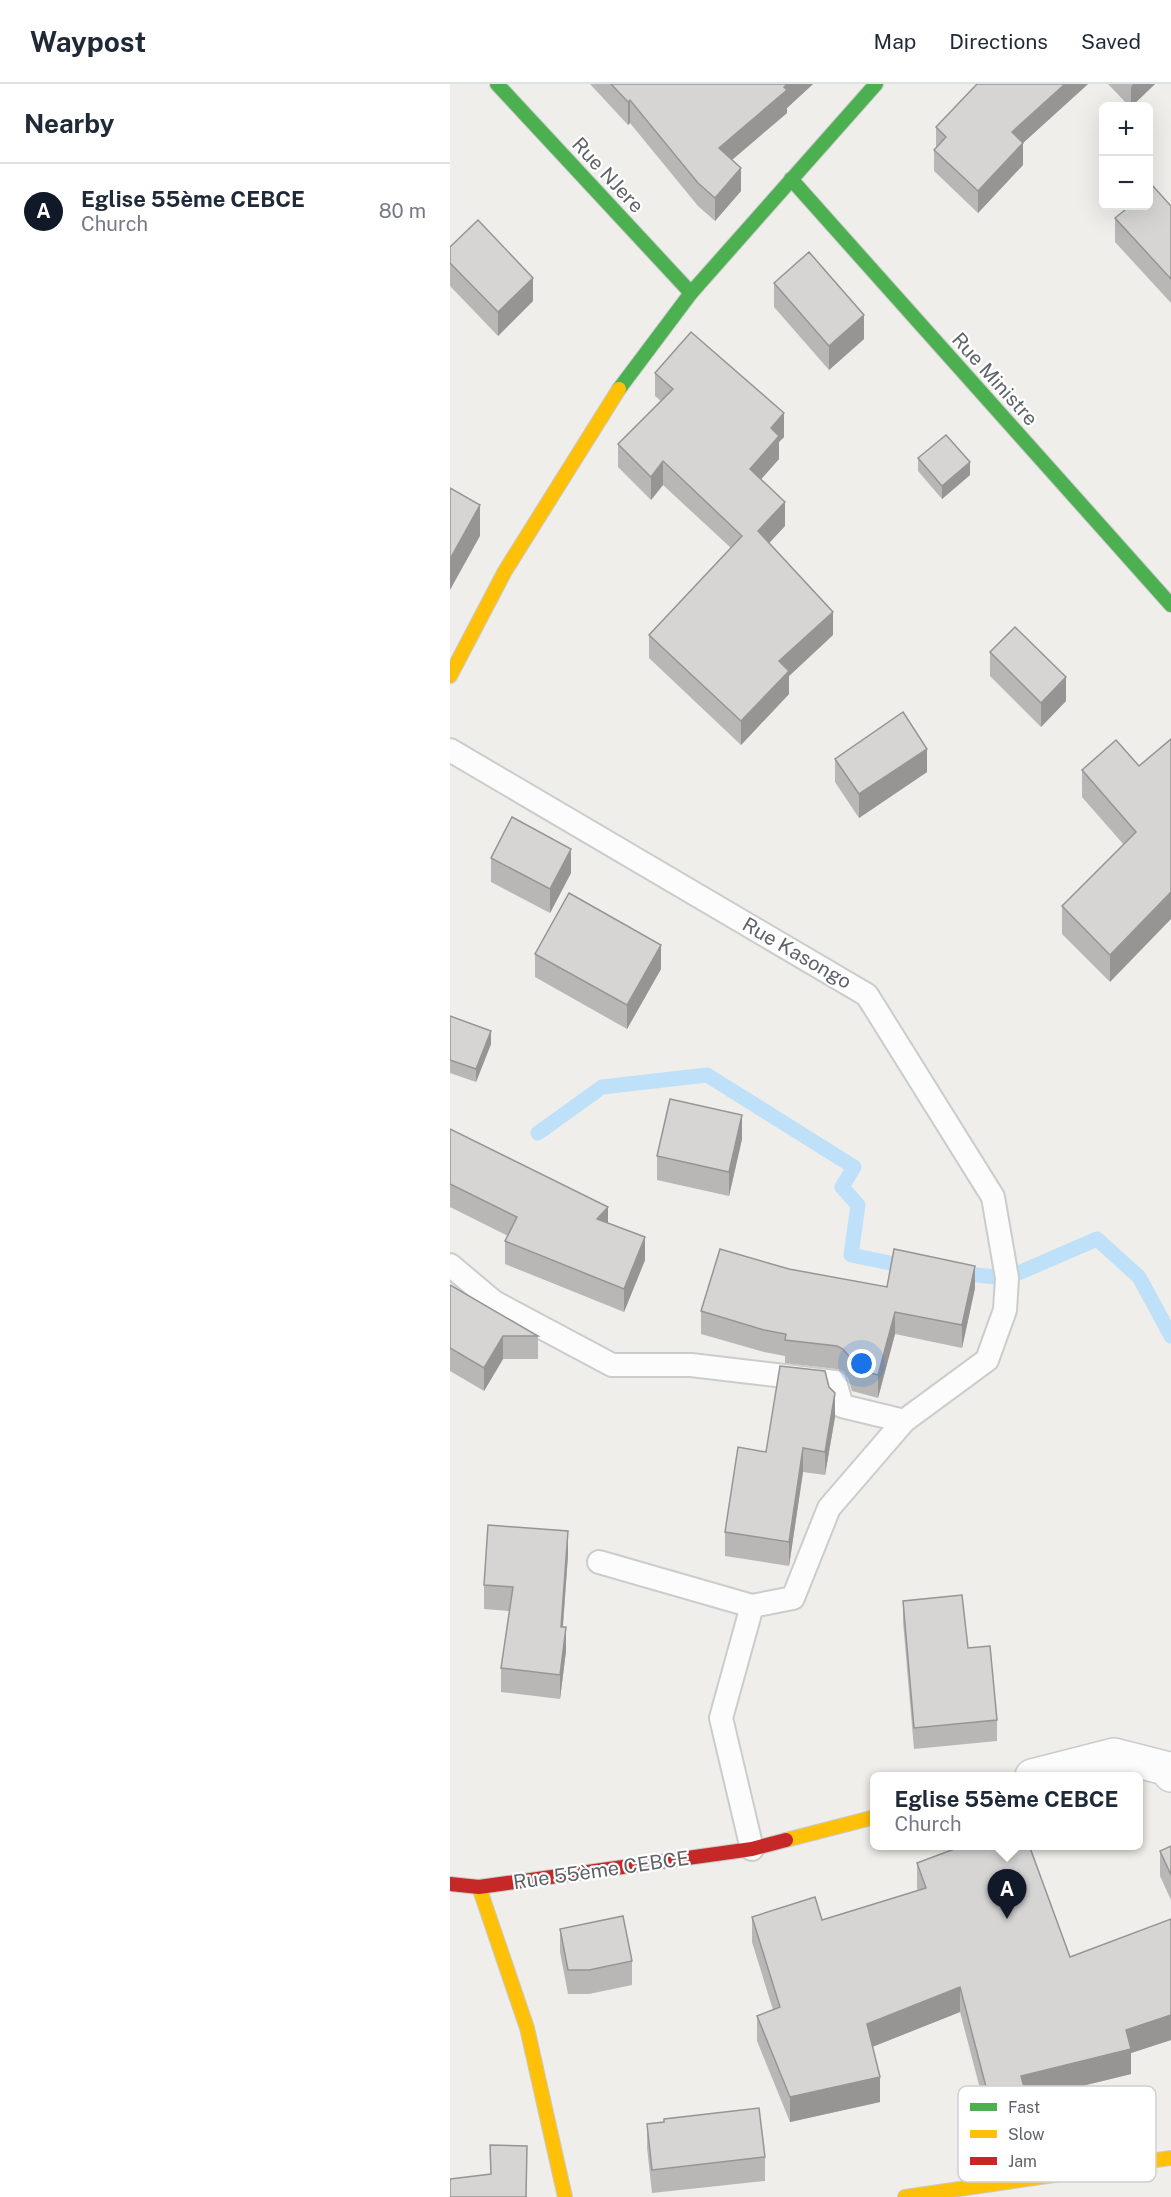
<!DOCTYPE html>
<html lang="en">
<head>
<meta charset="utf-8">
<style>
  :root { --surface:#fff; --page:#f2f2f3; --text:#1f2937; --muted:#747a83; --line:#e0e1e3; --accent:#111827 }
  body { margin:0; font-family:"Public Sans",sans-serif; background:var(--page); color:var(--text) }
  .controls { position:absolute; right:18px; top:18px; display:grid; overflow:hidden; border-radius:9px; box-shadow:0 6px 24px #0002 }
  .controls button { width:54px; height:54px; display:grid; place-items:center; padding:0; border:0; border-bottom:2px solid var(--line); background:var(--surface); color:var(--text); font:30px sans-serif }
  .you { position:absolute; left:412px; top:1280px; width:21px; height:21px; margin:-15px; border:4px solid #fff; border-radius:50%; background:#1a73e8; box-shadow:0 0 0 9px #1a73e833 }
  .badge { display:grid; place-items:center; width:39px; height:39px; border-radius:50%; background:var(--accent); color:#fff; font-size:20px; font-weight:700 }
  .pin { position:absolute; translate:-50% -50px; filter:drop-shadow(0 2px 3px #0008) }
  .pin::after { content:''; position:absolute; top:32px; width:21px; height:18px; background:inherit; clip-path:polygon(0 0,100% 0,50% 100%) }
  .popup { position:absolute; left:420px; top:1688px; width:273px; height:78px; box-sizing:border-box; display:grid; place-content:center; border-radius:9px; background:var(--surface); filter:drop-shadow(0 2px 4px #0005); font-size:20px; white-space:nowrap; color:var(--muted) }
  .popup b { font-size:22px; color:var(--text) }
  .popup::after { content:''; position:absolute; left:50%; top:100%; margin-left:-12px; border:12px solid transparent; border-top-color:var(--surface) }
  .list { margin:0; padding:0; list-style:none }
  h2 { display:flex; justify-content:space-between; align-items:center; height:78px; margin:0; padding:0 24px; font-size:26px }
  h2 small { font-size:20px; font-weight:400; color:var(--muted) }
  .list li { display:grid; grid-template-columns:39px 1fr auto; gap:18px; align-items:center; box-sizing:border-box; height:96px; padding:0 24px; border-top:2px solid var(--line) }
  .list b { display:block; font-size:22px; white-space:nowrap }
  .list p { margin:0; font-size:20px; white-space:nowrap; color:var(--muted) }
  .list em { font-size:20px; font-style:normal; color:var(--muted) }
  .map { position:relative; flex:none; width:721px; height:2113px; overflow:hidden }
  header { display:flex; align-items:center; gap:36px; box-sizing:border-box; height:84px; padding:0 30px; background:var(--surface); border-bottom:2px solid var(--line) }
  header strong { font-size:28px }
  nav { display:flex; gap:33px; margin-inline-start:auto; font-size:21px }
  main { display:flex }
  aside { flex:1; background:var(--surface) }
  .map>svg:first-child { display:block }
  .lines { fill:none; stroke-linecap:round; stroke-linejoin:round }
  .stream { stroke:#bfe0f9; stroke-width:15 }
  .lane-casing { stroke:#cbcccc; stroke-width:26 }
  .street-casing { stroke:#cbcccc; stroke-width:36 }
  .fast-casing { stroke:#cacacb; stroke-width:16 }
  .slow-casing { stroke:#cacacb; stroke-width:16 }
  .jam-casing { stroke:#cacacb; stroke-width:16 }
  .lane { stroke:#fdfcfc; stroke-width:22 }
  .street { stroke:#fdfcfc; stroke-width:33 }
  .fast { stroke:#4caf50; stroke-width:14 }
  .slow { stroke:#ffc107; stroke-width:14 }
  .jam { stroke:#c62828; stroke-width:14 }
  .wall { fill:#b8b7b5 }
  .shaded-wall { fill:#969594 }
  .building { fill:#d6d5d3; stroke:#969594; stroke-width:1.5 }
  .labels { text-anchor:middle; stroke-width:4.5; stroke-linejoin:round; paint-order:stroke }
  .street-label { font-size:20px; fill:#5f6368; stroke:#fff }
  .key { fill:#fff; stroke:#cfd0d2; stroke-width:1.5 }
  .key-label { font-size:16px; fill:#5f6368 }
</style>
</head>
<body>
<header>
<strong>Waypost</strong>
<nav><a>Map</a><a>Directions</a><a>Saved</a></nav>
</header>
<main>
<aside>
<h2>Nearby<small></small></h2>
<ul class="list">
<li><span class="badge">A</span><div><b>Eglise 55ème CEBCE</b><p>Church</p></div><em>80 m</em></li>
</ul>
</aside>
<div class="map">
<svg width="721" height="2113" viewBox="0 0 721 2113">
  <rect width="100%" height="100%" fill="#efeeea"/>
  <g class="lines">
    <!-- stream -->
    <g class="stream">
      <path d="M 88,1049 L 152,1003 L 257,991 L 404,1083 L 392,1103 L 408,1121 L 401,1171 L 460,1183"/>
      <path d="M 504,1189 L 557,1194 L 647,1155 L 689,1193 L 721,1252"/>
    </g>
    <defs>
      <g id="lane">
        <path d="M 0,666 L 417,911 L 543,1113 L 557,1194 L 555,1226 L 537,1276 L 454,1337 L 392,1322 L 385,1298 L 241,1281 L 162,1281 L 44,1218 L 0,1181"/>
        <path d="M 149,1478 L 302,1522"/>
        <path d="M 302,1765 L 271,1634 L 302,1522 L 343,1514 L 379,1424 L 454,1337"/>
      </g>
      <path id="street" d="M 582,1692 L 664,1671 L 715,1684 L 721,1691"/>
      <g id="fast">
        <path d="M 47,0 L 241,209"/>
        <path d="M 341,95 L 721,521"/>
        <path d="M 169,305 L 241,209 L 426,0"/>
      </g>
      <g id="slow">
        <path d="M 0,592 L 55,487 L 169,305"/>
        <path d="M 336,1756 L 425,1733"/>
        <path d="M 29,1803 L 77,1944 L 115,2113"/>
        <path d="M 455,2113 L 721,2074"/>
      </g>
      <path id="jam" d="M 0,1800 L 29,1803 L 302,1765 L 336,1756"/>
    </defs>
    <!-- lane casing -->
    <use href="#lane" class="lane-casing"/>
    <!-- street casing -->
    <use href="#street" class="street-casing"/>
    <!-- fast casing -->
    <use href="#fast" class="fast-casing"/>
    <!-- slow casing -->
    <use href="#slow" class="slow-casing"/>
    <!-- jam casing -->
    <use href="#jam" class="jam-casing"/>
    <!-- lane -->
    <use href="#lane" class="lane"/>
    <!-- street -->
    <use href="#street" class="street"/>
    <!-- fast -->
    <use href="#fast" class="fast"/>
    <!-- slow -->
    <use href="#slow" class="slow"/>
    <!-- jam -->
    <use href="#jam" class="jam"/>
  </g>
  <!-- wall -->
  <g class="wall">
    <path d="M 140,0 L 363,0 L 337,24 L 337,29 L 282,76 L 291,107 L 265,137 L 248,122 L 180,39 L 178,41 Z"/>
    <path d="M 527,0 L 638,0 L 573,59 L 573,81 L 528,129 L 484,87 L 484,66 L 486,63 L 486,43 Z"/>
    <path d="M 658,0 L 705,0 L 682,22 L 679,22 Z"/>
    <path d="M 721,122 L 721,219 L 665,158 L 665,134 Z"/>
    <path d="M 0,179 L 83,217 L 48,252 L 0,202 Z"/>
    <path d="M 324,199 L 414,255 L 379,286 L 324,223 Z"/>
    <path d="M 205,289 L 334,353 L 329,358 L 329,375 L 311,395 L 335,442 L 319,459 L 383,551 L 339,592 L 339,610 L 291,661 L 199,574 L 199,551 L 281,464 L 213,401 L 201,416 L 168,383 L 168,360 L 211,317 L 205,312 Z"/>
    <path d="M 468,374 L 520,391 L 492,415 L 468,387 Z"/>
    <path d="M 540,568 L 616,617 L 591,643 L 540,592 Z"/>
    <path d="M 721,655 L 660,898 L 612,850 L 612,822 L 674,761 L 632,713 L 632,686 L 689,682 Z"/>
    <path d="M 385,675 L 477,688 L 409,734 L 385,698 Z"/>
    <path d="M 41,774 L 121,789 L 100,829 L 41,798 Z"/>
    <path d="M 85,870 L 211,885 L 177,945 L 85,893 Z"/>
    <path d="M 0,932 L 41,960 L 26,998 L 0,989 Z"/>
    <path d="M 0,1045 L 158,1139 L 195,1176 L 174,1228 L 55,1180 L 55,1157 L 58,1152 L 0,1123 Z"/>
    <path d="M 292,1055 L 279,1112 L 207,1096 L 207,1072 Z"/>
    <path d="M 339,1185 L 437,1203 L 525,1204 L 512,1264 L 445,1250 L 428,1314 L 402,1307 L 398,1294 L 393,1287 L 387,1285 L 335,1279 L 335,1272 L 314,1268 L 251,1250 L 251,1227 Z"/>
    <path d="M 0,1201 L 88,1252 L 88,1275 L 53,1275 L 34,1307 L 0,1287 Z"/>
    <path d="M 385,1333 L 375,1391 L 353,1388 L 339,1482 L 275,1472 L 275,1448 L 316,1368 Z"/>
    <path d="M 118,1471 L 113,1543 L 116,1567 L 110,1615 L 51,1608 L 51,1584 L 59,1527 L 34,1525 L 34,1501 Z"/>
    <path d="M 453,1517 L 518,1564 L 547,1636 L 547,1657 L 464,1665 L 453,1538 Z"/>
    <path d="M 721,1762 L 721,1816 L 710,1792 L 710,1767 Z"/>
    <path d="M 467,1779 L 620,1873 L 721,1835 L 721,1956 L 681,1969 L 681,1990 L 577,2015 L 583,2061 L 547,2070 L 510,1928 L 422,1963 L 430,2018 L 340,2038 L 307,1957 L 307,1932 L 323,1926 L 302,1858 L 302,1833 L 372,1836 L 468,1807 L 467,1804 Z"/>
    <path d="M 110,1845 L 182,1877 L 182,1901 L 139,1910 L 118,1910 L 110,1868 Z"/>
    <path d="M 197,2040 L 315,2073 L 315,2097 L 202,2109 L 197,2064 Z"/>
  </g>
  <!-- shaded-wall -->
  <g class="shaded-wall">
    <path d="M 338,0 L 363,0 L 337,24 L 337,29 L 269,87 L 269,64 Z"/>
    <path d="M 615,0 L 638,0 L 573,59 L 573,81 L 528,129 L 528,107 L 562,48 Z"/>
    <path d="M 683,0 L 705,0 L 682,22 L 681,22 L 681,3 Z"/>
    <path d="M 180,16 L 180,39 L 178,41 L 178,18 Z"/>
    <path d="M 291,84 L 291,107 L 265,137 L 265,114 Z"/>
    <path d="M 83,194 L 83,217 L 48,252 L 48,228 Z"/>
    <path d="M 414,231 L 414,255 L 379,286 L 379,262 Z"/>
    <path d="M 334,329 L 334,353 L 329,358 L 329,375 L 300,408 L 300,385 L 321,344 Z"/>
    <path d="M 213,377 L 213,401 L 201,416 L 201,393 Z"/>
    <path d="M 520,378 L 520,391 L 492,415 L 492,402 Z"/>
    <path d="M 335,418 L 335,442 L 308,471 L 308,447 Z"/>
    <path d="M 30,421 L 30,452 L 0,506 L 0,475 Z"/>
    <path d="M 383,528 L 383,551 L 339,592 L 339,610 L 291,661 L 291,637 L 329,577 Z"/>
    <path d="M 616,593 L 616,617 L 591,643 L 591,619 Z"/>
    <path d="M 477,665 L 477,688 L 409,734 L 409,710 Z"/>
    <path d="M 121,765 L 121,789 L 100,829 L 100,805 Z"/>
    <path d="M 721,808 L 721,835 L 660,898 L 660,871 Z"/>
    <path d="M 211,861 L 211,885 L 177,945 L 177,921 Z"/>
    <path d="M 41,947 L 41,960 L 26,998 L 26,985 Z"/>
    <path d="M 292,1031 L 292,1055 L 279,1112 L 279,1088 Z"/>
    <path d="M 158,1123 L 158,1146 L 147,1135 Z"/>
    <path d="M 195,1153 L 195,1176 L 174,1228 L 174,1205 Z"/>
    <path d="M 525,1182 L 525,1204 L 512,1264 L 512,1241 Z"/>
    <path d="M 445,1228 L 445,1250 L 428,1314 L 428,1291 Z"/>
    <path d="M 53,1252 L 53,1275 L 34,1307 L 34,1284 Z"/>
    <path d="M 385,1309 L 385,1333 L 375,1391 L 375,1368 Z"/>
    <path d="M 353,1364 L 353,1388 L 339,1482 L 339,1458 Z"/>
    <path d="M 118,1447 L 118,1471 L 111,1566 L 111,1543 Z"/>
    <path d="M 116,1543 L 116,1567 L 110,1615 L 110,1591 Z"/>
    <path d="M 510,1903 L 510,1928 L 417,1965 L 417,1940 Z"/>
    <path d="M 721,1931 L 721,1956 L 681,1969 L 681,1990 L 571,2017 L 571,1992 L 676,1946 Z"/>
    <path d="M 430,1993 L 430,2018 L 340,2038 L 340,2013 Z"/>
    <path d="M 583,2036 L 583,2061 L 547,2070 L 547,2045 Z"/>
  </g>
  <!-- building -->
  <g class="building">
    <path d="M 161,0 L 338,0 L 334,3 L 337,6 L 269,64 L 291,84 L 265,114 L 248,99 L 180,16 L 178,18 Z"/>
    <path d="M 527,0 L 615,0 L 562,48 L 573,59 L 528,107 L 484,66 L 496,53 L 486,43 Z"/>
    <path d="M 702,101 L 721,122 L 721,195 L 665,134 L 680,122 L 699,122 L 699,104 Z"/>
    <path d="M 28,136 L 83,194 L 48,228 L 0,179 L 0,163 Z"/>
    <path d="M 359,168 L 414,231 L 379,262 L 324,199 Z"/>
    <path d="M 241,248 L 334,329 L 321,344 L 329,352 L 300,385 L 335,418 L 308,447 L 383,528 L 329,577 L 339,587 L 291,637 L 199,551 L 292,452 L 213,377 L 201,393 L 168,360 L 223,305 L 205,289 Z"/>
    <path d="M 496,351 L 520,378 L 492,402 L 468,374 Z"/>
    <path d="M 0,404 L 30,421 L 0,475 Z"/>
    <path d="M 565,543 L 616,593 L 591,619 L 540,568 Z"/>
    <path d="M 453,628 L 477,665 L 409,710 L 385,675 Z"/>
    <path d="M 721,655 L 721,808 L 660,871 L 612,822 L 686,748 L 632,686 L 666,656 L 689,682 Z"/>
    <path d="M 62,733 L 121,765 L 100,805 L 41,774 Z"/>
    <path d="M 119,809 L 211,861 L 177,921 L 85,870 Z"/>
    <path d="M 0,932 L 41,947 L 26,985 L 0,976 Z"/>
    <path d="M 220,1015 L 292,1031 L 279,1088 L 207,1072 Z"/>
    <path d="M 0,1045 L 158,1123 L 147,1135 L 195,1153 L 174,1205 L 55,1157 L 67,1133 L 0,1100 Z"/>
    <path d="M 270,1165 L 339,1185 L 437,1203 L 444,1165 L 525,1182 L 512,1241 L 445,1228 L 428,1291 L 402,1284 L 398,1271 L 393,1265 L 387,1262 L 335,1256 L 336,1250 L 314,1246 L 251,1227 Z"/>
    <path d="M 0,1201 L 88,1252 L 53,1252 L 34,1284 L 0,1264 Z"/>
    <path d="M 330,1282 L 375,1287 L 379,1303 L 385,1309 L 375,1368 L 353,1364 L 339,1458 L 275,1448 L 288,1363 L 316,1368 Z"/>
    <path d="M 38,1441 L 118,1447 L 111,1543 L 116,1543 L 110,1591 L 51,1584 L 63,1503 L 34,1501 Z"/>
    <path d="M 512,1511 L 518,1564 L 540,1562 L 547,1636 L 464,1644 L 453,1517 Z"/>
    <path d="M 515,1761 L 579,1761 L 620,1873 L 721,1835 L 721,1931 L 676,1946 L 681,1965 L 571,1992 L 583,2036 L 547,2045 L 510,1903 L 417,1940 L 430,1993 L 340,2013 L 307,1932 L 330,1923 L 302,1833 L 365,1813 L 372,1836 L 476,1804 L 467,1779 Z"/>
    <path d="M 721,1762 L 721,1791 L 710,1767 Z"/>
    <path d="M 173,1832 L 182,1877 L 139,1886 L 118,1886 L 110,1845 Z"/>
    <path d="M 309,2024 L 315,2073 L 202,2086 L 197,2040 L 214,2038 L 214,2035 Z"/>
    <path d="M 40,2061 L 77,2062 L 76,2113 L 0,2113 L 0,2095 L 41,2090 Z"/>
  </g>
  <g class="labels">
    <!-- street labels -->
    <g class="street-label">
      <text transform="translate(158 91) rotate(47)" y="7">Rue NJere</text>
      <text transform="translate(545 295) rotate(48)" y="7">Rue Ministre</text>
      <text transform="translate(347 869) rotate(30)" y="7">Rue Kasongo</text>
      <text transform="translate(151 1786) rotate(-8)" y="7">Rue 55ème CEBCE</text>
    </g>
  </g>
  <!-- legend -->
  <rect x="508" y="2002" width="198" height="96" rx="9" class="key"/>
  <rect x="520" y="2019" width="27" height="8" fill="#4caf50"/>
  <rect x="520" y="2046" width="27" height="8" fill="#ffc107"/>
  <rect x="520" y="2073" width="27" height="8" fill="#c62828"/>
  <g class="key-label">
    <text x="558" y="2029">Fast</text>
    <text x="558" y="2056">Slow</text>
    <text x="558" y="2083">Jam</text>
  </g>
</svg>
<div class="controls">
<button>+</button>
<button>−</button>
</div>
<div class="you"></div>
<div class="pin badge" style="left:557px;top:1835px">A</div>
<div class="popup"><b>Eglise 55ème CEBCE</b>Church</div>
</div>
</main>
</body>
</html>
